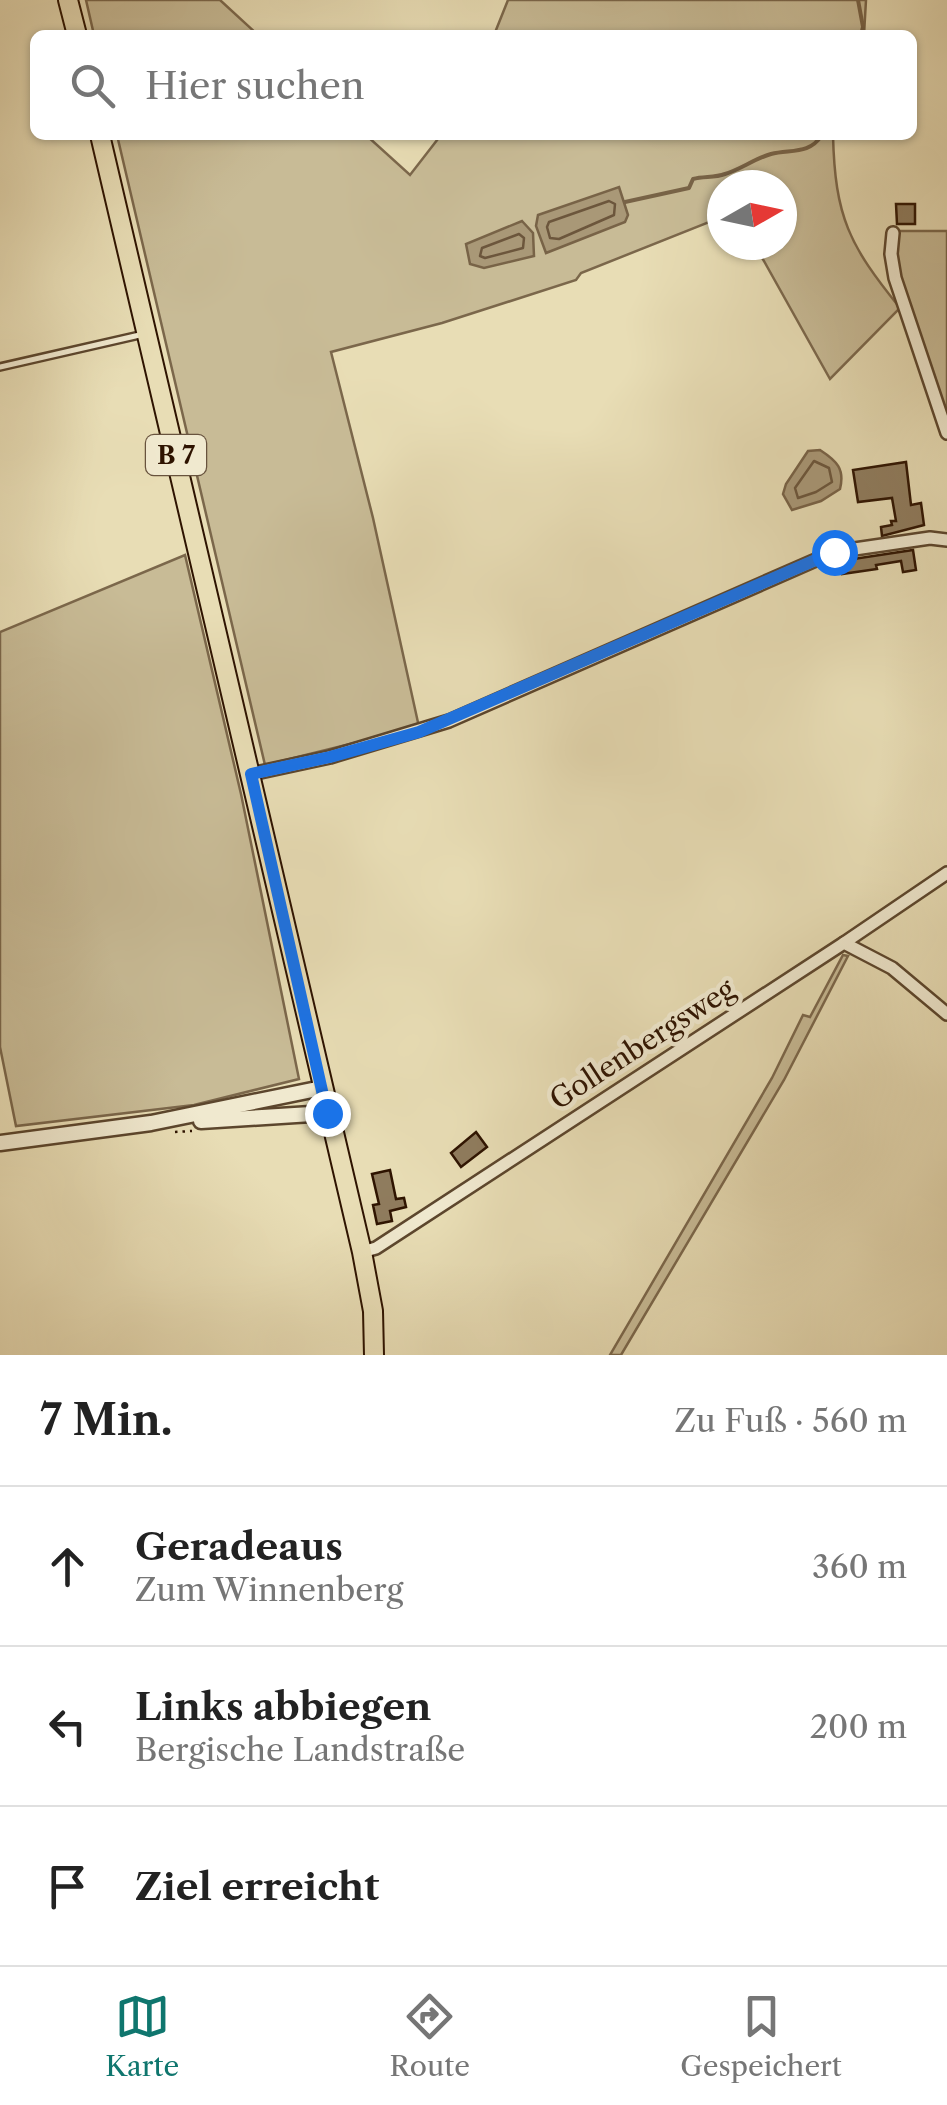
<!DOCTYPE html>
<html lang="de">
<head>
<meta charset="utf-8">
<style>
  :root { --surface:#fff; --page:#f6f6f6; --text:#222; --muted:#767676; --line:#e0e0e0; --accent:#0f766e }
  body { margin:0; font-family:"Libre Caslon Text",serif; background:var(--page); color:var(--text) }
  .compass { position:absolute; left:707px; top:170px; width:90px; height:90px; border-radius:50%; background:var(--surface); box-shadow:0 2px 8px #0004; rotate:81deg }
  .stop { position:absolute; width:30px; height:30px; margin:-22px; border:8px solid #1a73e8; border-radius:50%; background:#fff }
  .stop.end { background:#1a73e8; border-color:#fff; box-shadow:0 2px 10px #0008 }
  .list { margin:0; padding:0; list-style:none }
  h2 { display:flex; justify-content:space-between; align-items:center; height:130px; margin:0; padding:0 40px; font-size:42px }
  h2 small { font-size:32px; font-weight:400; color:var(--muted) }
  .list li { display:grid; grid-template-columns:65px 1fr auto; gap:30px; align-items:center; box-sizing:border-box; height:160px; padding:0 40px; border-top:2px solid var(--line) }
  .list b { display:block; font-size:38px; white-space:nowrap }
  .list p { margin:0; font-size:32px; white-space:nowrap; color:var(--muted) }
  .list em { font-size:32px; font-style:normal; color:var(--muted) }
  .icon { flex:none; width:55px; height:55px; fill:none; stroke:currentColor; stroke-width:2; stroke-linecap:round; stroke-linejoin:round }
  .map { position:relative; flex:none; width:947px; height:1355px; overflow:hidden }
  .search { position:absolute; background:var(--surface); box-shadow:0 2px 8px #0004; left:30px; right:30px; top:30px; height:110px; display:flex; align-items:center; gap:25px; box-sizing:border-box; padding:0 35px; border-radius:15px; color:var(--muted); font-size:38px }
  .sheet { height:610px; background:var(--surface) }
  nav { display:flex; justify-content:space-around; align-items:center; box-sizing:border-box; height:140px; border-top:2px solid var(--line); background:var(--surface); font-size:28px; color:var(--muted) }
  nav a { display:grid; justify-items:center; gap:5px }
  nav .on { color:var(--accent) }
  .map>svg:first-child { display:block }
  .green { fill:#c8bb96; stroke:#7b674b; stroke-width:2.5 }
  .water { fill:#a99877; stroke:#786347; stroke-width:2.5 }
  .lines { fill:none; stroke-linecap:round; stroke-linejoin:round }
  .shore { stroke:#6c563c; stroke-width:2.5 }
  .stream { stroke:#786347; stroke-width:4 }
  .building { fill:#8f7c5e; stroke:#2e1300; stroke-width:2.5 }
  .service-casing { stroke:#5c462d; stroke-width:10 }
  .minor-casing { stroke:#5c462d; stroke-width:16 }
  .tertiary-casing { stroke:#5c462d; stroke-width:19 }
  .primary-casing { stroke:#2e1300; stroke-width:22 }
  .path { stroke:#2e1300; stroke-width:2.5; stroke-dasharray:2.5 5; stroke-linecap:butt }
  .service { stroke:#f0e9cf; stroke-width:5 }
  .minor { stroke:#f0e9cf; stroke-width:11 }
  .tertiary { stroke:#f0e9cf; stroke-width:14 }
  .primary { stroke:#e8ddb5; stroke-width:18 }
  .route { stroke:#1a73e8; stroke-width:12 }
  .labels { text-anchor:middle; stroke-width:9; stroke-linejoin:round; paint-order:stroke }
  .shield { fill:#f0e9cf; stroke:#68533e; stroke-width:2.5 }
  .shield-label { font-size:25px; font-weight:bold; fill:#2e1300 }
  .street-label { font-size:28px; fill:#2e1300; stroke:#f0e9cf }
</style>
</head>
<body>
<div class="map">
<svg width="947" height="1355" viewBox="0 0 947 1355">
  <rect width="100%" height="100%" fill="#e8ddb5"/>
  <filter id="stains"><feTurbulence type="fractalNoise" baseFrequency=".002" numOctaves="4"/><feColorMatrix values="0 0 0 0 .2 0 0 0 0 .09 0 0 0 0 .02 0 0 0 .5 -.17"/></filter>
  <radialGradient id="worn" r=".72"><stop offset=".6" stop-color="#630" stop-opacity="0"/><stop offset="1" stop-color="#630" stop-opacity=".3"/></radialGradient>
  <!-- green -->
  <g class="green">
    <path d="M 86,0 L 220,0 L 258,35 L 94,35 Z"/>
    <path d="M 508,0 L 866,0 L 864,35 L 494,35 Z"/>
    <path d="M 117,135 L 366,135 L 410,175 L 441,135 L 833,135 C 835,217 849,245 900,308 L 830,379 L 755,245 L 782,245 L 782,185 L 722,185 L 722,217 L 581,273 L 576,280 L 442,323 L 331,352 L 373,518 L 419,727 L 265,765 Z"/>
    <path d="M 894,231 L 947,231 L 947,424 L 896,278 Z"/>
    <path d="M 185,555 L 241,794 L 299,1079 L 194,1105 L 16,1126 L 0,1047 L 0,632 Z"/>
    <path d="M 843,955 L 848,956 L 784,1080 L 621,1355 L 610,1355 L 772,1078 L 803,1015 L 810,1017 Z"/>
  </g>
  <!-- water -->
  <g class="water">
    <path d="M 619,187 L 628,215 L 625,222 L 546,253 L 536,226 L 538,215 Z"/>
    <path d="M 522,221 L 533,233 L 534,256 L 484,268 L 470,264 L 466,244 Z"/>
    <path d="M 820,450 C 837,461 845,469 840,489 L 821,501 L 792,510 L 783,494 L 786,484 L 808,451 Z"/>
  </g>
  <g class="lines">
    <!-- shore -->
    <g class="shore">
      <path d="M 609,201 L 615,204 L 614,215 L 559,239 L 550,238 L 547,227 L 549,222 Z"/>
      <path d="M 519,234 L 524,238 L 523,248 L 485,258 L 480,256 L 482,248 Z"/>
      <path d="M 814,461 L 829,468 L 832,482 L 816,492 L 798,498 L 795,488 Z"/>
    </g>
    <!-- stream -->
    <g class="stream">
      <path d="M 858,0 L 863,27 L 861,35"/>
      <path d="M 625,202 L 689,188 L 693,179 C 704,176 714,178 725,174 C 741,169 754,159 771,154 C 791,149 809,155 822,135"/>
    </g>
  </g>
  <!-- building -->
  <g class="building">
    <path d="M 896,204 L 915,204 L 915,224 L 897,224 Z"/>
    <path d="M 906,462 L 911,505 L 921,503 L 924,525 L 882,536 L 881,527 L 892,525 L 891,521 L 896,521 L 892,498 L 858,502 L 853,470 Z"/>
    <path d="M 913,550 L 916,570 L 903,572 L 901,561 L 876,565 L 877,569 L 842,574 L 840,561 Z"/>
    <path d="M 476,1132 L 487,1147 L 461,1167 L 451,1153 Z"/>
    <path d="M 390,1170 L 396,1199 L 404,1198 L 406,1207 L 390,1211 L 392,1221 L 377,1224 L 373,1205 L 379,1204 L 372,1174 Z"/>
  </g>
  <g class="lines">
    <defs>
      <path id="service" d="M 0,367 L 144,334"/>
      <g id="minor">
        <path d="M 893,233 L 891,254 L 895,278 L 947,433"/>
        <path d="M 251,774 L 330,757 L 449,721 L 834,552 L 930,538 L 947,540"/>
        <path d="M 844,943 L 947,873"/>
        <path d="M 362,1252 L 376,1248 L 844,943 L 892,968 L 947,1014"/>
      </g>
      <g id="tertiary">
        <path d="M 201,1121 L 327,1113"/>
        <path d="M 0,1143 L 151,1123 L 322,1088"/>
      </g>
      <g id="primary">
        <path d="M 68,0 L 77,35"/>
        <path d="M 100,135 L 362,1252 L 373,1311 L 374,1355"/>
      </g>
    </defs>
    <!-- service casing -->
    <use href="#service" class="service-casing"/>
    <!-- minor casing -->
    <use href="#minor" class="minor-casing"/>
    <!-- tertiary casing -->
    <use href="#tertiary" class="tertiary-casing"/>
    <!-- primary casing -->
    <use href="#primary" class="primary-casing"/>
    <!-- path -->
    <path class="path" d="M 175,1132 L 192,1131"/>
    <!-- service -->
    <use href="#service" class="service"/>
    <!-- minor -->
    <use href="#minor" class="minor"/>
    <!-- tertiary -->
    <use href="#tertiary" class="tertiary"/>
    <!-- primary -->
    <use href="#primary" class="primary"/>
  </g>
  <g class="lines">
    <!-- route -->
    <path class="route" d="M 327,1113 L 251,774 L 330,757 L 419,732 L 834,552"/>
  </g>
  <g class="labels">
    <!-- shield labels -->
    <rect class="shield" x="146" y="435" width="60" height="40" rx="8"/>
    <g class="shield-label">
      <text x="176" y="464">B 7</text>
    </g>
    <!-- street labels -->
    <g class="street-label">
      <text transform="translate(642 1044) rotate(-33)" y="10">Gollenbergsweg</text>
    </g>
  </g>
  <rect width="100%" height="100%" filter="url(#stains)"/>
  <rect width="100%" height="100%" fill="url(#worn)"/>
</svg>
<svg class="compass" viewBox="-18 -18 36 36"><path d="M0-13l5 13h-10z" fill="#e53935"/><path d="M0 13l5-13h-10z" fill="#767676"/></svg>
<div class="stop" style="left:834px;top:552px"></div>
<div class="stop end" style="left:327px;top:1113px"></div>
<div class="search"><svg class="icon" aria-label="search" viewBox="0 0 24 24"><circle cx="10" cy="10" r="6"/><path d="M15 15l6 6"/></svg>Hier suchen</div>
</div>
<section class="sheet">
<h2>7 Min.<small>Zu Fuß · 560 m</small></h2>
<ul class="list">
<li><svg class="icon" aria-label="ahead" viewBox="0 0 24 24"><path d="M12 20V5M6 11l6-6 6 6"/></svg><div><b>Geradeaus</b><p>Zum Winnenberg</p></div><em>360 m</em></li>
<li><svg class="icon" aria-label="left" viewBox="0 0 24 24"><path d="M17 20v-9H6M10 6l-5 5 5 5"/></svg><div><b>Links abbiegen</b><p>Bergische Landstraße</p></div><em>200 m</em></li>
<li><svg class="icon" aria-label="arrive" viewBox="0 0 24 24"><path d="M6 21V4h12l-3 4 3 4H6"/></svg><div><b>Ziel erreicht</b></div></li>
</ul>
</section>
<nav>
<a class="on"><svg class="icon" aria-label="map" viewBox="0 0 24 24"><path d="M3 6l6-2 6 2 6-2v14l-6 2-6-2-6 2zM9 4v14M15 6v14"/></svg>Karte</a>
<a><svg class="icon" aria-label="directions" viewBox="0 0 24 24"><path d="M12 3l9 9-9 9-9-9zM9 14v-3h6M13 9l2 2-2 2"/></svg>Route</a>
<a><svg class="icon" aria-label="saved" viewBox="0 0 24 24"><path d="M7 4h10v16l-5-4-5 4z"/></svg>Gespeichert</a>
</nav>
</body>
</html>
